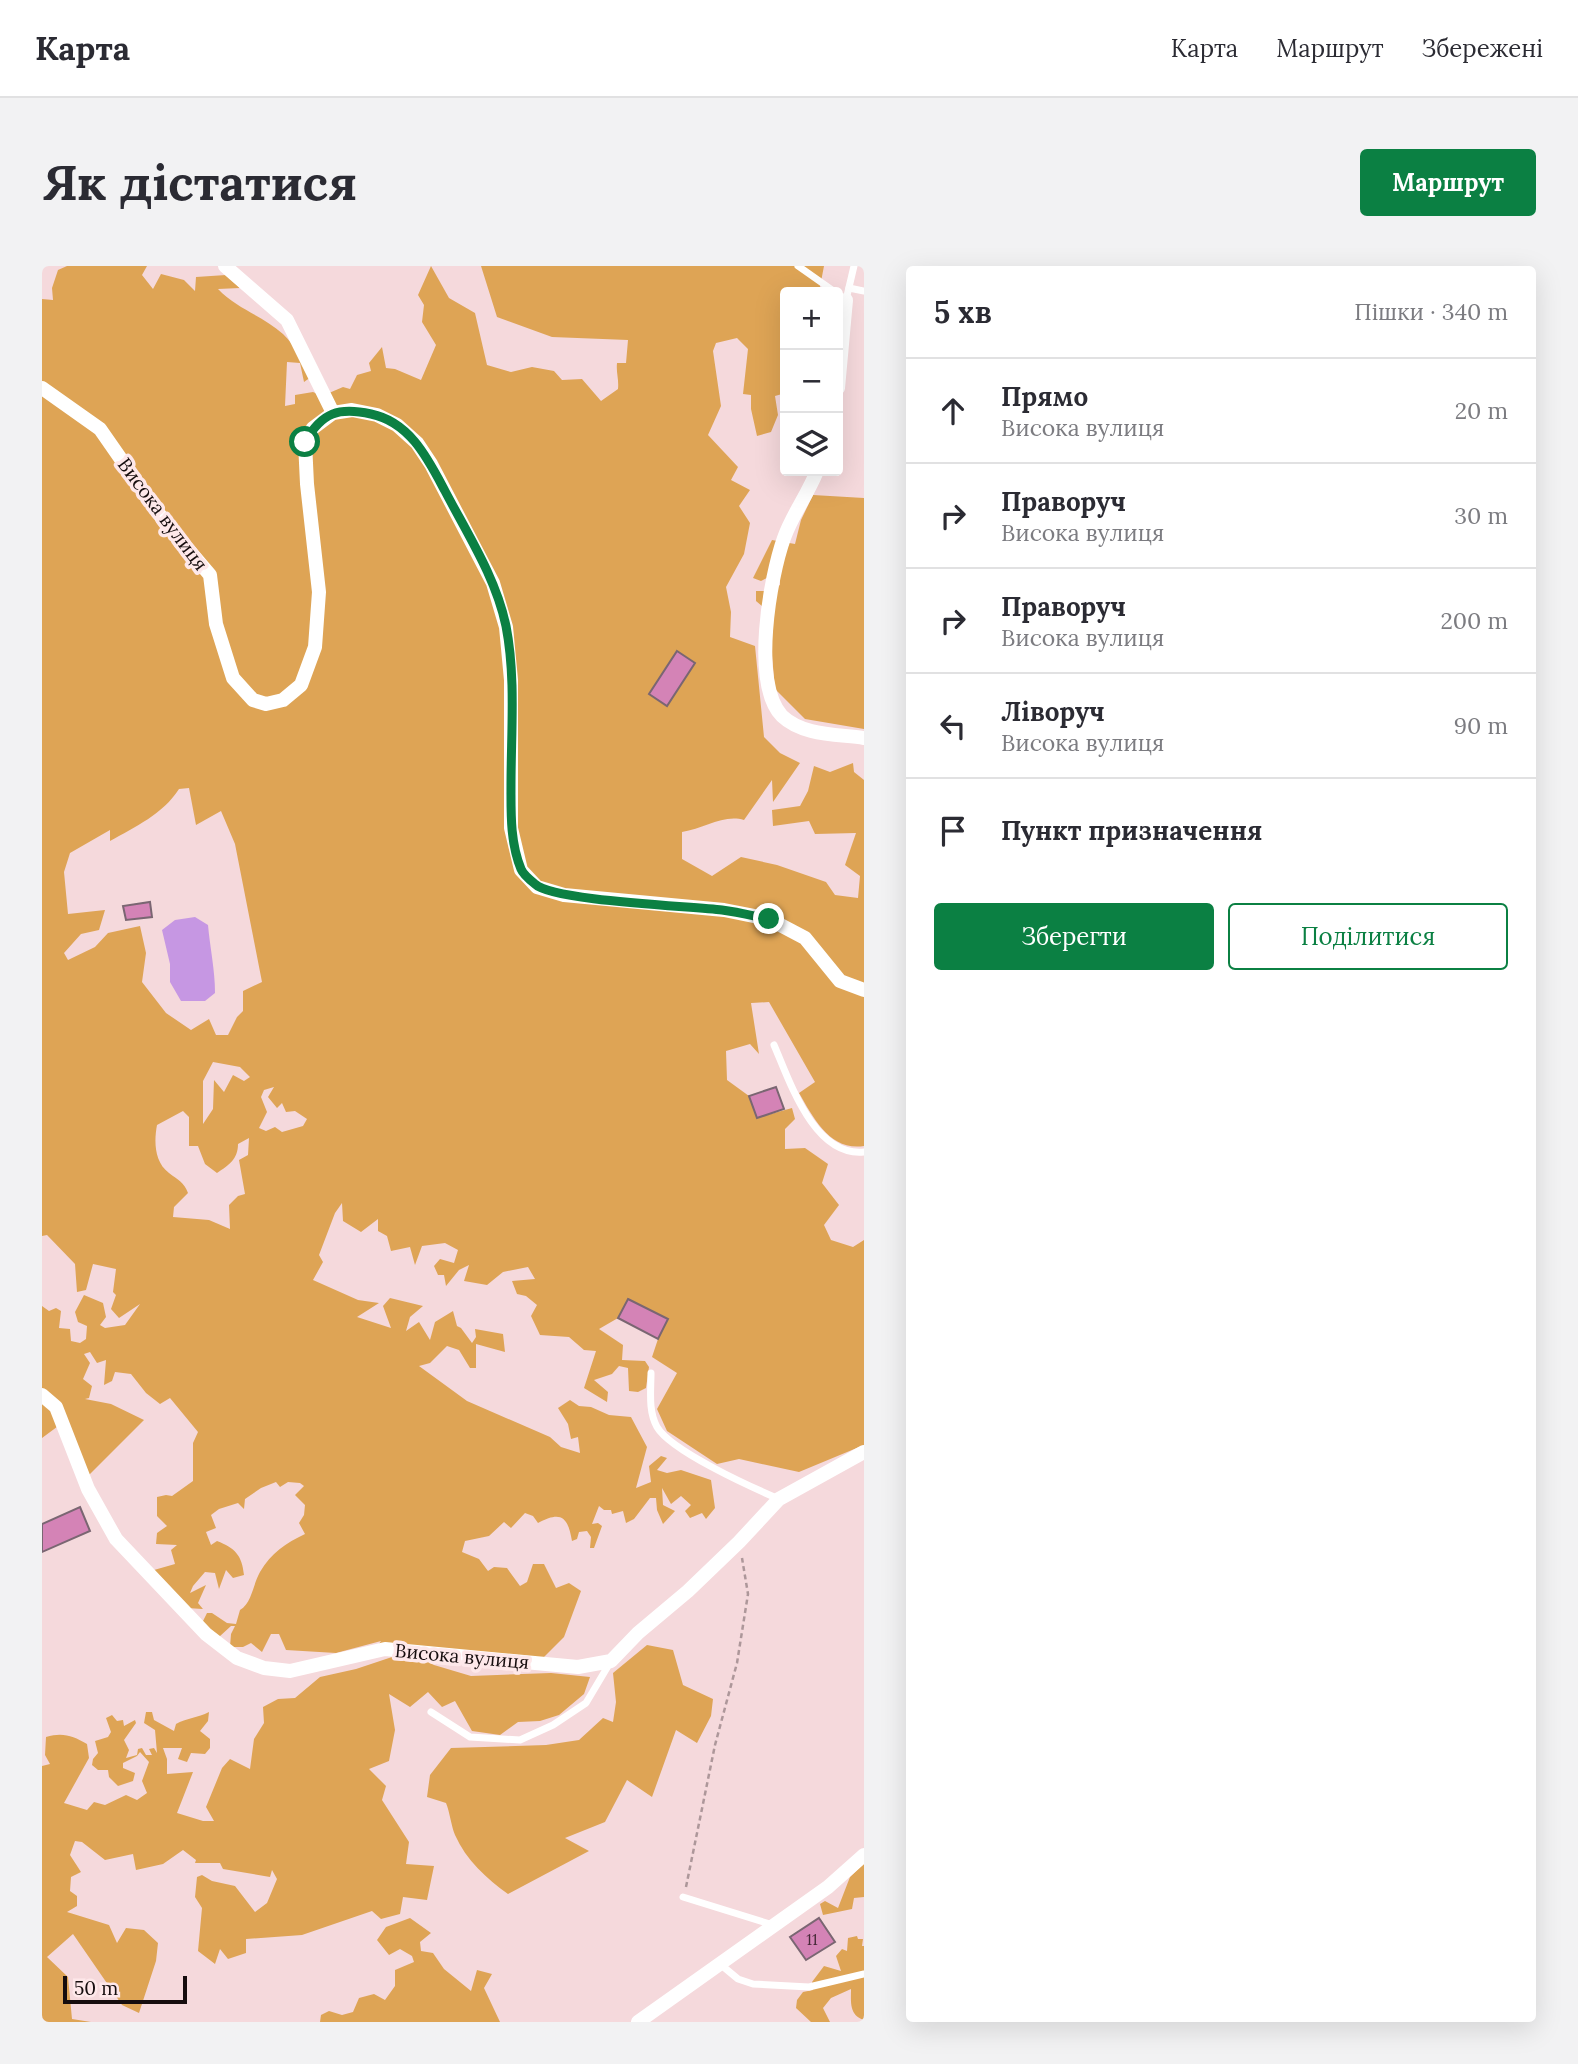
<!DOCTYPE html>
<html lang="uk">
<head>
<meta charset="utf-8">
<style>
  :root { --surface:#fff; --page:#f2f2f3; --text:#2b2b33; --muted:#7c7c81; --line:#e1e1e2; --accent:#0b8043 }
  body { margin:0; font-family:Lora,serif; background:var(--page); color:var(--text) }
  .controls { position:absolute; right:21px; top:21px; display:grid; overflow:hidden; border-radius:7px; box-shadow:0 7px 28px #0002 }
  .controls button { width:63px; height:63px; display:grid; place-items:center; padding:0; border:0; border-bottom:2px solid var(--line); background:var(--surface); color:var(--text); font:35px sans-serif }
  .scale { position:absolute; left:21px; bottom:18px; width:124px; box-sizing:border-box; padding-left:7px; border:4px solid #160d0e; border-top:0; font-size:19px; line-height:24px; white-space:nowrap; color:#160d0e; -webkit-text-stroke:5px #fee8ea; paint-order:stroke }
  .stop { position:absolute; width:21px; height:21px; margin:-16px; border:5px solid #0b8043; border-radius:50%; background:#fff }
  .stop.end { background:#0b8043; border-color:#fff; box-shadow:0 2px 7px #0008 }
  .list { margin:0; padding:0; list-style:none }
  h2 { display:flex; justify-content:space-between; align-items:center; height:91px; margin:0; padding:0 28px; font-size:30px }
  h2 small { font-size:23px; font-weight:400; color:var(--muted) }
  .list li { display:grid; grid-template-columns:46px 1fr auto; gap:21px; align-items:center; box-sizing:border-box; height:105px; padding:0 28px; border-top:2px solid var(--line) }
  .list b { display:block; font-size:26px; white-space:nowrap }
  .list p { margin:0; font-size:23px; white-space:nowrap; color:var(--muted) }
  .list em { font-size:23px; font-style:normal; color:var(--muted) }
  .actions { display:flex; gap:14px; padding:21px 28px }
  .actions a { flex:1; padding:16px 0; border:2px solid var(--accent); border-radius:7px; text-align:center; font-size:24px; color:var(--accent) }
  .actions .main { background:var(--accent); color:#fff }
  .icon { flex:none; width:38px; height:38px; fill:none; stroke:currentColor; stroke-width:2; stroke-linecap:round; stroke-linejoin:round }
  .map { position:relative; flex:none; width:822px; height:1756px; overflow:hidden; border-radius:7px }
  header { display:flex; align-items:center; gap:42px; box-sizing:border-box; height:98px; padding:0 35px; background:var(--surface); border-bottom:2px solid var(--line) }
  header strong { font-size:33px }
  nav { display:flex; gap:38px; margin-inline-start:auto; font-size:24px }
  .intro { display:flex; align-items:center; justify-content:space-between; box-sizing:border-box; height:168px; padding:0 42px }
  h1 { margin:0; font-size:49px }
  .button { padding:18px 32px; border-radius:7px; background:var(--accent); color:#fff; font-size:24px; font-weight:700 }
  main { display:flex; gap:42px; padding:0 42px }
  aside { flex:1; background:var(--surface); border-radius:7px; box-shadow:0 7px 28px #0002 }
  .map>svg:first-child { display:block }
  .forest { fill:#dea455; fill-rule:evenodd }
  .water { fill:#c697e3 }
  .building { fill:#d483b6; stroke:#7a6672; stroke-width:2 }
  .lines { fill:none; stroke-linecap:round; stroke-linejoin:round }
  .path { stroke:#ad979a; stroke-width:2.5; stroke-dasharray:5 3.5; stroke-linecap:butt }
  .lane { stroke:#fff; stroke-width:7 }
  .street { stroke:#fff; stroke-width:14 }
  .route { stroke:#0b8043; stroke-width:9 }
  .labels { text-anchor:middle; stroke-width:7; stroke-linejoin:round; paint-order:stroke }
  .number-label { font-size:16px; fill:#462a38 }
  .street-label { font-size:19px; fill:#160d0e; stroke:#fee8ea }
</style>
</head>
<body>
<header>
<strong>Карта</strong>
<nav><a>Карта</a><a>Маршрут</a><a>Збережені</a></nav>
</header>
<div class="intro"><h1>Як дістатися</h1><a class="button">Маршрут</a></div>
<main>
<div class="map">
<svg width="822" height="1756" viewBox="0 0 822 1756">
  <rect width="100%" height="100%" fill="#f5d9dc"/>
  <!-- forest -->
  <g class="forest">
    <path d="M 25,0 L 105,0 L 100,9 L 111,23 L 119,8 L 142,14 L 153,25 L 154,11 L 184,9 L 198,22 L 176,23 C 195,43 221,50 241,68 C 253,79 261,96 269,111 L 262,116 L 258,97 L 245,96 L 243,140 L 253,138 L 253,129 L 271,126 L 280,130 L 301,121 L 308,123 L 315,109 L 329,105 L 327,97 L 340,81 L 344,102 L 353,103 L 379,114 L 394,79 L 380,56 L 382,39 L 376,29 L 389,0 L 407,32 L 433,47 L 445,99 L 469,106 L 490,101 L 512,105 L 520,114 L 540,113 L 559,135 L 576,123 C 577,113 574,107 575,97 L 584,97 L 586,74 L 510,71 L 455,51 L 439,0 L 782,0 L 777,26 L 743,26 L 743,145 L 740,128 L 733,130 L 736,149 L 729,166 L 715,170 L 709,143 L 709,129 L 701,128 L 706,83 L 695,72 L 674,77 L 671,85 L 679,140 L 666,169 L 696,201 L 689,214 L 708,224 L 697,240 L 708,257 L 702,288 L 684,321 L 689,346 L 688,371 L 713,380 L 722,471 L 738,487 L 758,497 L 731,536 L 730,514 L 702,554 C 681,548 662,563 640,566 L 640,593 L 670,610 L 699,591 L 735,599 L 784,616 L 793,629 L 816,632 L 818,610 L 803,599 L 814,567 L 773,568 L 767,555 L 731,560 L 730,544 L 758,540 L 766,525 L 772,500 L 788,506 L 811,497 L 812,506 L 822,514 L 822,880 C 788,885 772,853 757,827 L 773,816 L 727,736 L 709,737 L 717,788 L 708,778 L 684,785 L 685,814 L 707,830 L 715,852 L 750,842 L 753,853 L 743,863 L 743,883 L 763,882 L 786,898 L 780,917 L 797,939 L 782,959 L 789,974 L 811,981 L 822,974 L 822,1179 L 757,1206 L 697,1193 L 675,1198 L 625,1165 L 615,1143 L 635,1107 L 610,1091 L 616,1073 L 625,1053 L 586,1033 L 576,1052 L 557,1063 L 581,1079 L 580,1094 L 603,1095 L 607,1101 L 604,1122 L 596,1126 L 587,1125 L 586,1102 L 577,1100 L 570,1108 L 552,1114 L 566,1126 L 565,1136 L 542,1122 L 554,1085 L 542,1084 L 527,1071 L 498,1069 L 489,1050 L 495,1039 L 484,1030 L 475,1028 L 470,1015 L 493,1013 L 486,1001 L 461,1006 L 445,1019 L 422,1015 L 427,999 L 417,1004 L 404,1020 L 402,1009 L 396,1009 L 392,1000 L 398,993 L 412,997 L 416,984 L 403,977 L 380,980 L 373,999 L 368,981 L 349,985 L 345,970 L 336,965 L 336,953 L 319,966 L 301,955 L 300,937 L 293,947 L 277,989 L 281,996 L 271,1014 L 316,1034 L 337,1037 L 315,1051 L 349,1062 L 341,1040 L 348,1032 L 381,1040 L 368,1051 L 364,1065 L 377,1056 L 388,1074 L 393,1056 L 411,1045 L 415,1060 L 419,1062 L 430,1077 L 434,1071 L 433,1063 L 461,1068 L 463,1086 L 434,1078 L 434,1102 L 428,1102 L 417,1084 L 405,1080 L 388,1097 L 377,1100 L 425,1135 L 508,1171 L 519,1181 L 538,1187 L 536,1171 L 529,1173 L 526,1158 L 516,1142 L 528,1134 L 537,1140 L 549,1141 L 567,1149 L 589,1151 L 605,1181 L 594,1222 L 609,1216 L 607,1200 L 619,1190 L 625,1192 L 615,1204 L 625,1207 L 639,1204 L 669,1214 L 673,1242 L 664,1253 L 660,1247 L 648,1252 L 643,1245 L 649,1239 L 639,1230 L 629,1238 L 620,1222 L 621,1239 L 633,1245 L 621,1258 L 615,1244 L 614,1232 L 608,1232 L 592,1253 L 584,1257 L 581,1245 L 570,1248 L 569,1244 L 562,1244 L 557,1240 L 550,1258 L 556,1257 L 560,1260 L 552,1282 L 548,1282 L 549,1271 L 545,1265 L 537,1266 L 535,1273 L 530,1275 C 526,1252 520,1244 496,1257 L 491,1250 L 483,1247 L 469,1262 L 462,1256 L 447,1270 L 423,1275 L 420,1286 L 437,1293 L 446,1305 L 452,1301 L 465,1302 L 478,1320 L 485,1316 L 491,1298 L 502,1298 L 514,1322 L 527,1317 L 539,1325 L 522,1371 L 499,1394 L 334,1382 L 339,1375 L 294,1387 L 244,1384 L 237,1368 L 229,1368 L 220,1386 L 209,1377 L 201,1381 L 188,1381 L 189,1368 L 193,1360 L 189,1360 L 177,1371 L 160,1357 L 165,1347 L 170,1347 L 185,1357 L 194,1358 L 198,1344 C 210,1337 211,1318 218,1306 C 229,1287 244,1277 263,1268 L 257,1257 L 262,1249 L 263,1239 L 253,1229 L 262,1220 L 258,1217 L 246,1216 L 238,1221 L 234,1216 L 219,1222 L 203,1233 L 202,1243 L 196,1237 L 177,1243 L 169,1249 L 174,1262 L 164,1266 L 169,1279 L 175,1275 C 193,1282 200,1289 202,1309 L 191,1312 L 184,1304 L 177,1323 L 173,1307 L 163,1306 L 151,1320 L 148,1327 L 164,1319 L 156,1337 L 161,1343 L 145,1342 L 112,1304 L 133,1298 L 129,1284 L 135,1279 L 114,1278 L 115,1267 L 125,1260 L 115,1250 L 115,1231 L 124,1229 L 130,1230 L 151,1215 L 151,1177 L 156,1166 L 128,1132 L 118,1138 L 104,1127 L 89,1108 L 73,1106 L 70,1115 L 62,1119 L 64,1094 L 55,1097 L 48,1086 L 42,1088 L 48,1097 L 41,1113 L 50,1120 L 47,1132 L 43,1133 L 69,1138 L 102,1154 L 46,1210 L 23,1155 L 0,1172 L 0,1040 L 7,1045 L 14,1042 L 19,1045 L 17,1062 L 28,1063 L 29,1075 L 38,1077 L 44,1073 L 45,1060 L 36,1056 L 33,1046 L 42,1029 L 61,1037 L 64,1051 L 58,1059 L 63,1062 L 83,1059 L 98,1038 L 77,1052 L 69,1043 L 74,1029 L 71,1026 L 74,1003 L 51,998 L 44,1024 L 35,1026 L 33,998 L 5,969 L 0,970 L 0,33 L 11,34 L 10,22 L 16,4 ZM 147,522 L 154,559 L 179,545 L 193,578 L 220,716 L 201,725 L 201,745 L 195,751 L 186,769 L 174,769 L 167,753 L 149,764 L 124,747 L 100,716 L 104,687 L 98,660 L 66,667 L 53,681 L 26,694 L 22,687 L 39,668 L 57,664 L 63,644 L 26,648 L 22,606 L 28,587 L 68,564 L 68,575 C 93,561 121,548 137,523 ZM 171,796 L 198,801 L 208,811 L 202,815 L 191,809 L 182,826 L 172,814 L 171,843 L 161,858 L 161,815 ZM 232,821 L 226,831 L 235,842 L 240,837 L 244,846 L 253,845 L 265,853 L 261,860 L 240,866 L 233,861 L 224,865 L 217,862 L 225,846 L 219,831 L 222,824 ZM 141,845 L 147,851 L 147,880 L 156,880 L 163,898 L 175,907 C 187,899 196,893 196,878 L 207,872 L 206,889 L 197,894 L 203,928 L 196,930 L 187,939 L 188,963 L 167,954 L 131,951 L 132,941 L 146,927 C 142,916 136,914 127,907 C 112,896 112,875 115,859 Z"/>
    <path d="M 771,229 L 822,232 L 822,463 L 763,453 L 733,423 L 726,345 L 714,335 L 714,325 L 728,325 L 738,319 L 738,305 L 719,315 L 711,312 L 730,274 L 753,278 L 759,254 Z"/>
    <path d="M 605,1379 L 631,1384 L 641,1419 L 671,1433 L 669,1450 L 655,1477 L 634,1464 L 610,1531 L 585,1514 L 563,1556 L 523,1572 L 547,1585 L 466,1628 C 445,1613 424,1594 413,1569 C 409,1559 408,1547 404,1537 L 385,1531 L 388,1509 L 409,1482 L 504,1479 L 537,1474 L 561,1452 L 571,1456 L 574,1436 L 571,1407 Z"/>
    <path d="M 350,1391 L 380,1391 L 392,1399 L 429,1410 L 509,1407 L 548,1411 L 542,1428 L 517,1449 L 498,1455 L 476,1456 L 458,1469 L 430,1465 L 413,1435 L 400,1441 L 386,1426 L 368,1441 L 347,1428 L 353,1464 L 347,1495 L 327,1503 L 344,1520 L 340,1534 L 367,1576 L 364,1598 L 392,1600 L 385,1634 L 361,1631 L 358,1648 L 339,1653 L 330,1645 L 260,1669 L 204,1673 L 204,1687 L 186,1693 L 178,1683 L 173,1698 L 156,1685 L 160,1642 L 153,1631 L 155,1611 L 160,1609 L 170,1615 L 193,1620 L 213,1646 L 225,1637 L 235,1613 L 230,1604 L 228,1611 L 181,1603 L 178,1597 L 153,1597 L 154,1594 L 141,1584 L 121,1598 L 94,1604 L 91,1588 L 63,1594 L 40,1576 L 33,1575 L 28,1589 L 39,1606 L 29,1611 L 28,1625 L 35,1630 L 35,1640 L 25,1646 L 67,1659 L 75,1677 L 84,1662 L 102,1664 L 116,1677 L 114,1695 L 97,1747 L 80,1739 L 31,1668 L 5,1691 L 26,1711 L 30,1753 L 49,1756 L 0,1756 L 0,1500 L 8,1498 L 3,1489 L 4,1471 C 21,1466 31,1470 45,1478 L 47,1492 L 22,1537 L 45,1544 L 52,1536 L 63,1539 L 84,1529 L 95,1534 L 105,1527 L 100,1515 L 107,1496 L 98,1486 L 95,1490 L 81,1497 L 81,1502 L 93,1507 L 91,1515 L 76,1520 L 67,1511 L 66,1504 L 56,1504 L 50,1499 L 51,1493 L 56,1487 L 53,1475 L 66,1471 L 69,1466 L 64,1452 L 70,1449 L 75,1455 L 81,1454 L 82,1460 L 93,1454 L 94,1457 L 82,1474 L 87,1484 L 84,1492 L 95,1489 L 96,1483 L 100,1482 L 104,1489 L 110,1489 L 107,1483 L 112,1482 L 115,1487 L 113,1464 L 102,1457 L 104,1446 L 110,1446 L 112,1454 L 132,1465 L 134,1458 C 144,1452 156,1452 167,1446 L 166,1455 L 158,1465 L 168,1473 L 168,1482 L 163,1488 L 149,1487 L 145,1496 L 136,1493 L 140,1482 L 121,1482 L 125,1493 L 125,1508 L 151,1506 L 135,1547 L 161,1555 L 172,1555 L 164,1541 L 180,1502 L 188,1493 L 208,1503 L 212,1473 L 222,1457 L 221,1441 L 236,1433 L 253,1432 L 278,1411 L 314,1403 Z"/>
    <path d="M 822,1597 L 822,1631 L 812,1632 L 810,1643 L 781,1649 L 778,1638 L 783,1635 L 796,1642 L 808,1611 Z"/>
    <path d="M 368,1652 L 389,1667 L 378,1676 L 379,1685 L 391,1687 L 402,1703 L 429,1725 L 435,1704 L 450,1708 L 442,1722 L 458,1756 L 278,1756 L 279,1749 L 287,1745 L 300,1749 L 311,1746 L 317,1732 L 332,1728 L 343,1734 L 353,1720 L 353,1704 L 372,1696 L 370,1690 L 358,1683 L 347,1689 L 335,1674 L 344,1661 Z"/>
    <path d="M 815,1670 L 816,1673 L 821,1673 L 820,1680 L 822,1680 L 822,1754 C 807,1749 809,1736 809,1723 L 789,1732 L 781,1742 L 788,1756 L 769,1756 L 754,1742 L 755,1734 L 761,1726 L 771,1724 L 770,1716 L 782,1700 L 799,1705 L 794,1690 L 800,1683 L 805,1685 L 806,1672 Z"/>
  </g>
  <!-- water -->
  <path class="water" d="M 153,651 L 166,659 C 168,682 173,704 173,727 L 163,735 L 139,735 L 128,716 L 128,698 L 120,664 L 133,654 Z"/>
  <!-- building -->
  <g class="building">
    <path d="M 635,385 L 653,397 L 625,440 L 607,428 Z"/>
    <path d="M 108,636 L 110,651 L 84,654 L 81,640 Z"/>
    <path d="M 734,821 L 742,843 L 715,852 L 707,830 Z"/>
    <path d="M 586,1033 L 626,1053 L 616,1073 L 576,1052 Z"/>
    <path d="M 38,1241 L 48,1265 L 0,1286 L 0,1258 Z"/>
    <path d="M 777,1652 L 793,1676 L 764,1694 L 748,1671 Z"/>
  </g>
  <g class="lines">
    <!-- path -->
    <path class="path" d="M 644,1621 L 673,1479 L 695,1397 L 706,1328 L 700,1292"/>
    <!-- lane -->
    <g class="lane">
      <path d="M 756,0 L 793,26"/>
      <path d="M 807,22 L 822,25"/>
      <path d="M 796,28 L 804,34 L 812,0"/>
      <path d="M 732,779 C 748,816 772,891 822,886"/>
      <path d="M 609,1107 C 609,1125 606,1145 615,1161 C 629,1185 709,1221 737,1233"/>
      <path d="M 389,1446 L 428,1471 L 478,1474 L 511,1459 L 544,1437 L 569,1395"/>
      <path d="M 641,1631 L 731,1659"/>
      <path d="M 678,1698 L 696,1713 L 711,1718 L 767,1721 L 822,1708"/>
    </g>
    <!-- street -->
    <g class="street">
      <path d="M 183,0 L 245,54 L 291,147"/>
      <path d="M 0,122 L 58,163 L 122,255 L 168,309 L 174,358 L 191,412 L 211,434 L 224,438 L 241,434 L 259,419 L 273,381 L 277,326 L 265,218 L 263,176 L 271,162 L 291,147 L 310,144 L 335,149 L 355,159 L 375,177 L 389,198 L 451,317 L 464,361 L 469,414 L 469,562 L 479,604 L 495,621 L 522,629 L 682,644 L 727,653 L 763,672 L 798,715 L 822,724"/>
      <path d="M 796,122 L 804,34"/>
      <path d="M 775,205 C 766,228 750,249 742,272 C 728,311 709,418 740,450 C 761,470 796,468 822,472"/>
      <path d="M 0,1129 L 14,1141 L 46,1223 L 74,1273 L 164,1368 L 195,1392 L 222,1402 L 248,1405 L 343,1383 L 536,1401 L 569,1395 L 596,1367 L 646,1325 L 697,1276 L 737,1233 L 822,1186"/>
      <path d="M 596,1756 L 786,1621 L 822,1589"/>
    </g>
  </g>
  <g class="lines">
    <!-- route -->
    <path class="route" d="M 263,176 C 280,146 297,141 329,148 C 368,156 386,193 403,225 C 426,269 454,312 464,360 C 474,411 469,467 469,519 C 469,547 468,576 479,603 C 481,608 488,614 493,618 C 510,635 648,640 680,644 C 696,646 712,650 727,653"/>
  </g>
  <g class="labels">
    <!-- number labels -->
    <g class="number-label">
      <text x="770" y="1679">11</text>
    </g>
    <!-- street labels -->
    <g class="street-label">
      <text transform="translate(121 248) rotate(53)" y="7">Висока вулиця</text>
      <text transform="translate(420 1390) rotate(5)" y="7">Висока вулиця</text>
    </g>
  </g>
</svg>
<div class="controls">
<button>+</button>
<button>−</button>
<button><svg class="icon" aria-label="layers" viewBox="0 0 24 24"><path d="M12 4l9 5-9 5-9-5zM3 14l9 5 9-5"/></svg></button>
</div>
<div class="scale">50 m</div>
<div class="stop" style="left:263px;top:176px"></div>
<div class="stop end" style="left:727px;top:653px"></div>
</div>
<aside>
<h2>5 хв<small>Пішки · 340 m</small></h2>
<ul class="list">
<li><svg class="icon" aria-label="ahead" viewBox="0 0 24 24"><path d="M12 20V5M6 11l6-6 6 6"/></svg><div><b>Прямо</b><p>Висока вулиця</p></div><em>20 m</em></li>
<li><svg class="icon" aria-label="right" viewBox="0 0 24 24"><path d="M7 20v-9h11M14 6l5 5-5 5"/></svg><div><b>Праворуч</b><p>Висока вулиця</p></div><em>30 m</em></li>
<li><svg class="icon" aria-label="right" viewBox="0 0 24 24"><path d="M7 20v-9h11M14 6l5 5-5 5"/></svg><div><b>Праворуч</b><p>Висока вулиця</p></div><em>200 m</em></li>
<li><svg class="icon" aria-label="left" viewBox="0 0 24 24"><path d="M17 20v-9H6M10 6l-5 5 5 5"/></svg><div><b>Ліворуч</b><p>Висока вулиця</p></div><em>90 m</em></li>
<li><svg class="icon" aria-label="arrive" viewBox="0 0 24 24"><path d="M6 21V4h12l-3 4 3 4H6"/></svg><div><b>Пункт призначення</b></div></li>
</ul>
<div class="actions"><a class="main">Зберегти</a><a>Поділитися</a></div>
</aside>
</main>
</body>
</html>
